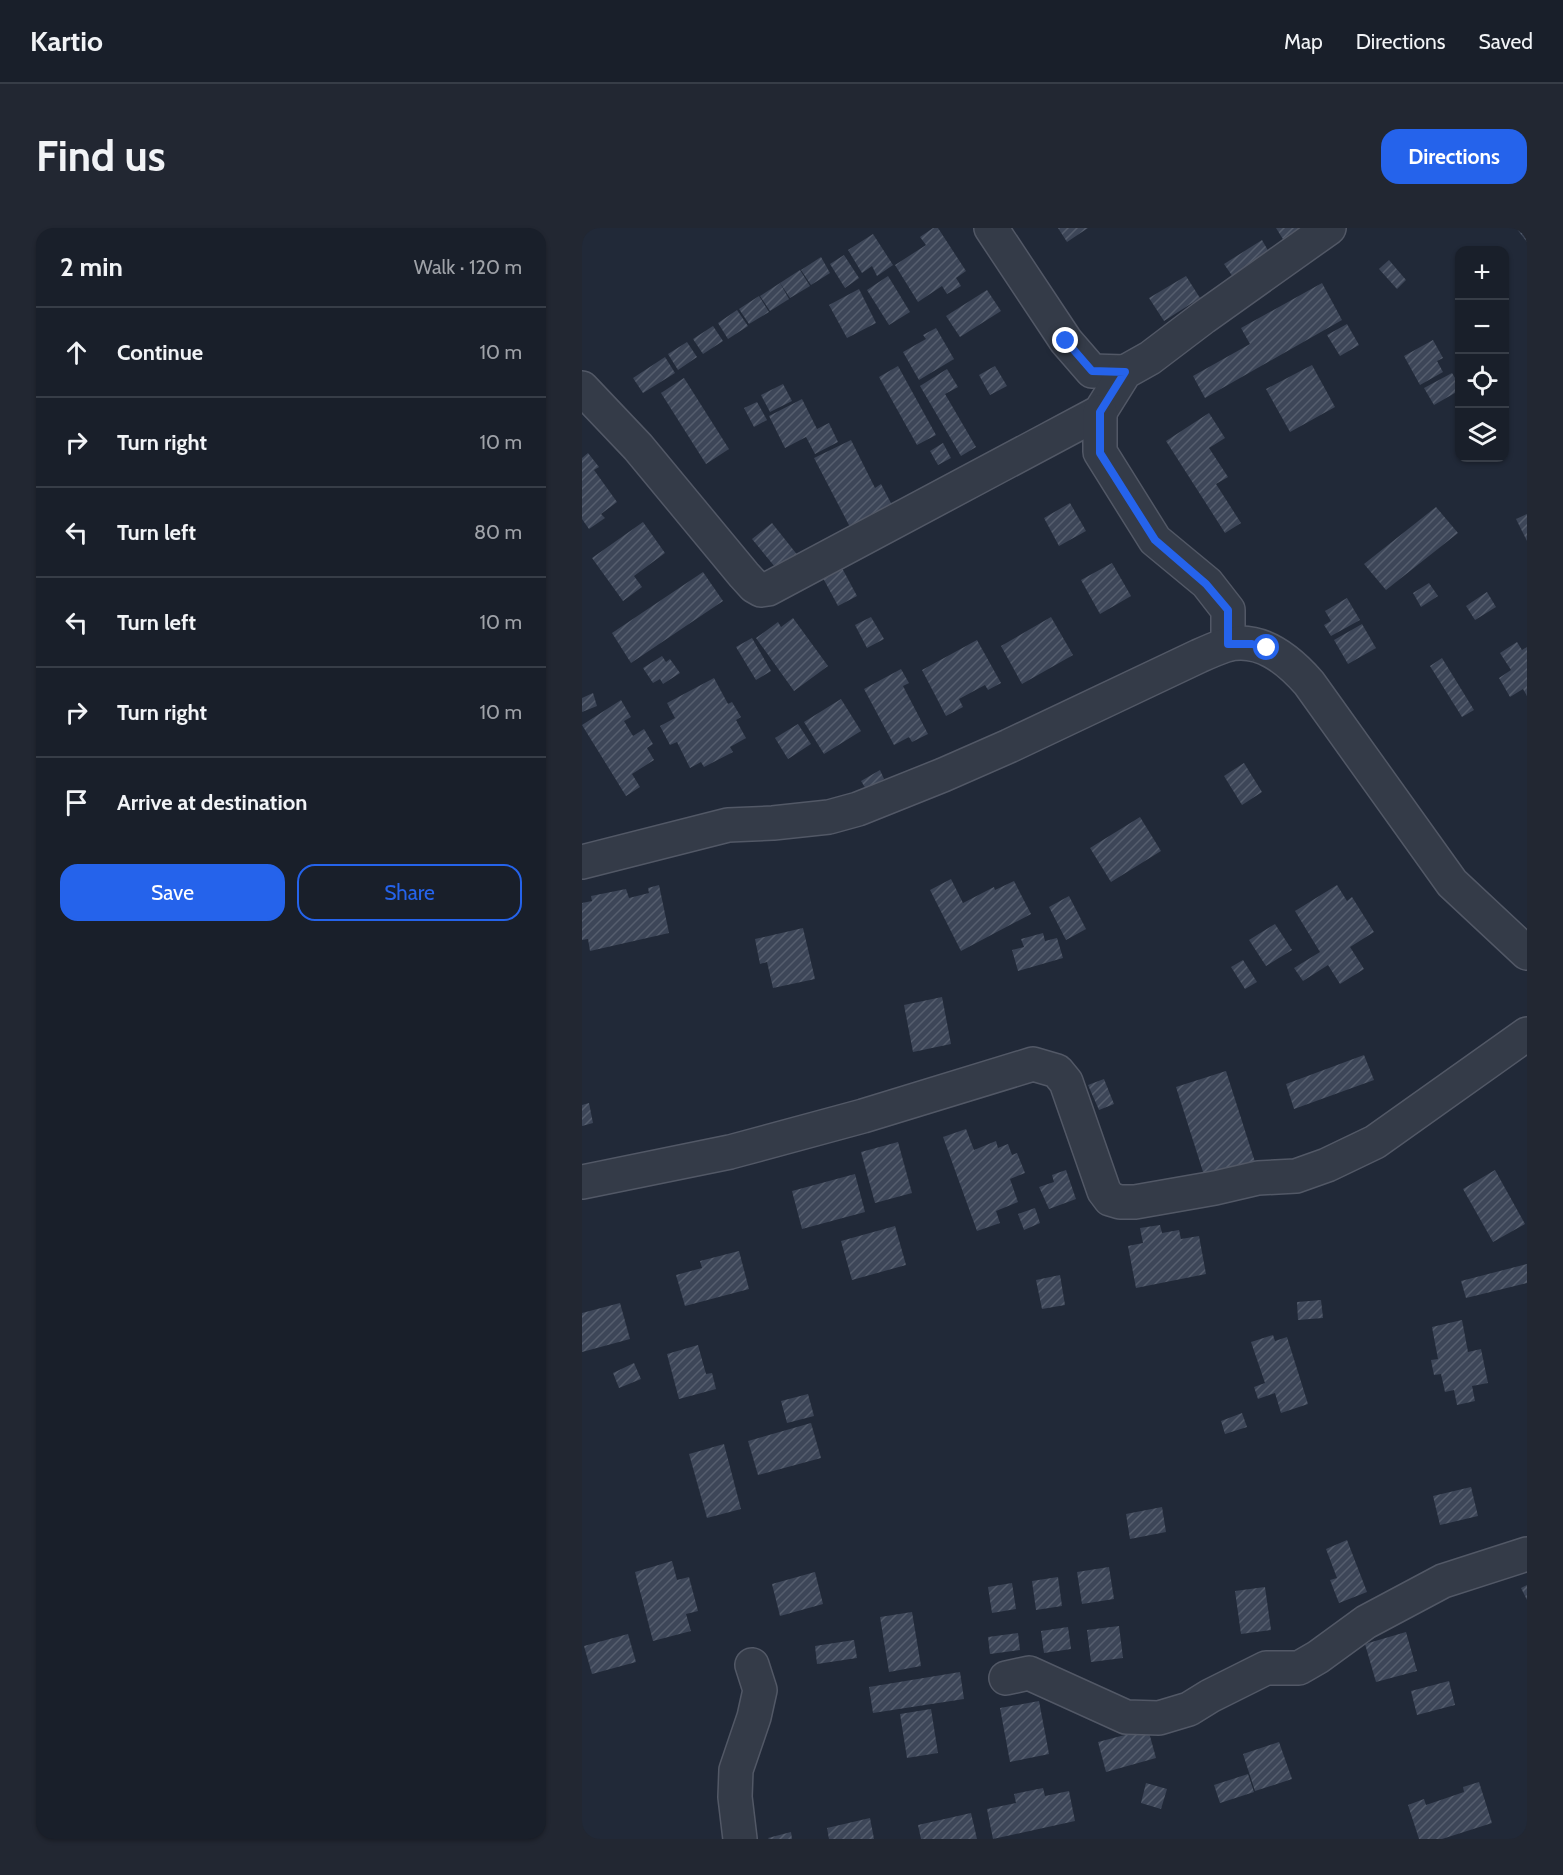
<!DOCTYPE html>
<html lang="en">
<head>
<meta charset="utf-8">
<style>
  :root { --surface:#191f2a; --page:#222732; --text:#f1f3f6; --muted:#9fa2a8; --line:#373d47; --accent:#2563eb }
  body { margin:0; font-family:Cabin,sans-serif; background:var(--page); color:var(--text) }
  .controls { position:absolute; right:18px; top:18px; display:grid; overflow:hidden; border-radius:12px; box-shadow:0 2px 4px #0004 }
  .controls button { width:54px; height:54px; display:grid; place-items:center; padding:0; border:0; border-bottom:2px solid var(--line); background:var(--surface); color:var(--text); font:30px sans-serif }
  .stop { position:absolute; width:18px; height:18px; margin:-14px; border:4px solid #2563eb; border-radius:50%; background:#fff }
  .stop.end { background:#2563eb; border-color:#fff; box-shadow:0 2px 6px #0008 }
  .list { margin:0; padding:0; list-style:none }
  h2 { display:flex; justify-content:space-between; align-items:center; height:78px; margin:0; padding:0 24px; font-size:26px }
  h2 small { font-size:20px; font-weight:400; color:var(--muted) }
  .list li { display:grid; grid-template-columns:39px 1fr auto; gap:18px; align-items:center; box-sizing:border-box; height:90px; padding:0 24px; border-top:2px solid var(--line) }
  .list b { display:block; font-size:22px; white-space:nowrap }
  .list em { font-size:20px; font-style:normal; color:var(--muted) }
  .actions { display:flex; gap:12px; padding:18px 24px }
  .actions a { flex:1; padding:14px 0; border:2px solid var(--accent); border-radius:18px; text-align:center; font-size:21px; color:var(--accent) }
  .actions .main { background:var(--accent); color:#fff }
  .icon { flex:none; width:33px; height:33px; fill:none; stroke:currentColor; stroke-width:2; stroke-linecap:round; stroke-linejoin:round }
  .map { position:relative; flex:none; width:945px; height:1611px; overflow:hidden; border-radius:18px }
  header { display:flex; align-items:center; gap:36px; box-sizing:border-box; height:84px; padding:0 30px; background:var(--surface); border-bottom:2px solid var(--line) }
  header strong { font-size:28px }
  nav { display:flex; gap:33px; margin-inline-start:auto; font-size:21px }
  .intro { display:flex; align-items:center; justify-content:space-between; box-sizing:border-box; height:144px; padding:0 36px }
  h1 { margin:0; font-size:42px }
  .button { padding:15px 27px; border-radius:18px; background:var(--accent); color:#fff; font-size:21px; font-weight:700 }
  main { display:flex; gap:36px; padding:0 36px }
  aside { flex:1; background:var(--surface); border-radius:18px; box-shadow:0 2px 4px #0004 }
  .map>svg:first-child { display:block }
  .building { fill:url(#building-hatch) }
  .lines { fill:none; stroke-linecap:round; stroke-linejoin:round }
  .minor-casing { stroke:#525866; stroke-width:36 }
  .minor { stroke:#343b48; stroke-width:33 }
  .route { stroke:#2563eb; stroke-width:8 }
</style>
</head>
<body>
<header>
<strong>Kartio</strong>
<nav><a>Map</a><a>Directions</a><a>Saved</a></nav>
</header>
<div class="intro"><h1>Find us</h1><a class="button">Directions</a></div>
<main>
<aside>
<h2>2 min<small>Walk · 120 m</small></h2>
<ul class="list">
<li><svg class="icon" aria-label="ahead" viewBox="0 0 24 24"><path d="M12 20V5M6 11l6-6 6 6"/></svg><div><b>Continue</b></div><em>10 m</em></li>
<li><svg class="icon" aria-label="right" viewBox="0 0 24 24"><path d="M7 20v-9h11M14 6l5 5-5 5"/></svg><div><b>Turn right</b></div><em>10 m</em></li>
<li><svg class="icon" aria-label="left" viewBox="0 0 24 24"><path d="M17 20v-9H6M10 6l-5 5 5 5"/></svg><div><b>Turn left</b></div><em>80 m</em></li>
<li><svg class="icon" aria-label="left" viewBox="0 0 24 24"><path d="M17 20v-9H6M10 6l-5 5 5 5"/></svg><div><b>Turn left</b></div><em>10 m</em></li>
<li><svg class="icon" aria-label="right" viewBox="0 0 24 24"><path d="M7 20v-9h11M14 6l5 5-5 5"/></svg><div><b>Turn right</b></div><em>10 m</em></li>
<li><svg class="icon" aria-label="arrive" viewBox="0 0 24 24"><path d="M6 21V4h12l-3 4 3 4H6"/></svg><div><b>Arrive at destination</b></div></li>
</ul>
<div class="actions"><a class="main">Save</a><a>Share</a></div>
</aside>
<div class="map">
<svg width="945" height="1611" viewBox="0 0 945 1611">
  <defs>
    <pattern id="building-hatch" width="6" height="6" patternUnits="userSpaceOnUse" patternTransform="scale(1.5)"><rect width="6" height="6" fill="#3d4658"/><path d="M-1 1l2-2M0 6l6-6M5 7l2-2" fill="none" stroke="#565e6e"/></pattern>
  </defs>
  <rect width="100%" height="100%" fill="#212938"/>
  <!-- building -->
  <g class="building">
    <path d="M 351,0 L 356,0 L 384,43 L 374,50 L 379,58 L 365,66 L 360,58 L 336,74 L 313,37 L 344,17 L 338,9 Z"/>
    <path d="M 476,0 L 506,0 L 485,14 Z"/>
    <path d="M 694,0 L 730,0 L 704,16 Z"/>
    <path d="M 934,0 L 945,0 L 945,14 Z"/>
    <path d="M 291,6 L 311,37 L 295,48 L 290,38 L 280,45 L 266,22 Z"/>
    <path d="M 680,12 L 688,26 L 651,49 L 642,36 Z"/>
    <path d="M 262,27 L 277,50 L 263,60 L 248,36 Z"/>
    <path d="M 239,29 L 248,45 L 229,57 L 219,42 Z"/>
    <path d="M 807,32 L 824,52 L 815,61 L 797,41 Z"/>
    <path d="M 218,42 L 228,58 L 208,70 L 198,55 Z"/>
    <path d="M 306,48 L 328,84 L 307,97 L 285,62 Z"/>
    <path d="M 604,48 L 618,70 L 582,93 L 567,70 Z"/>
    <path d="M 198,55 L 207,71 L 188,83 L 178,68 Z"/>
    <path d="M 740,55 L 760,92 L 623,170 L 611,148 L 668,116 L 659,100 Z"/>
    <path d="M 277,61 L 294,95 L 265,110 L 247,77 Z"/>
    <path d="M 405,62 L 419,83 L 378,109 L 364,88 Z"/>
    <path d="M 177,68 L 187,84 L 167,96 L 157,81 Z"/>
    <path d="M 155,82 L 166,98 L 146,111 L 136,95 Z"/>
    <path d="M 765,96 L 777,117 L 758,128 L 745,107 Z"/>
    <path d="M 131,98 L 141,113 L 121,126 L 111,111 Z"/>
    <path d="M 354,100 L 372,131 L 337,152 L 321,124 L 344,111 L 341,107 Z"/>
    <path d="M 851,112 L 861,130 L 855,133 L 861,144 L 838,157 L 822,128 Z"/>
    <path d="M 105,114 L 115,129 L 96,142 L 86,126 Z"/>
    <path d="M 83,129 L 93,145 L 61,165 L 51,150 Z"/>
    <path d="M 730,137 L 753,179 L 708,204 L 684,161 Z"/>
    <path d="M 316,138 L 354,207 L 335,217 L 297,149 Z"/>
    <path d="M 413,138 L 425,158 L 408,167 L 397,147 Z"/>
    <path d="M 365,141 L 376,159 L 363,166 L 394,219 L 379,228 L 338,158 Z"/>
    <path d="M 870,145 L 878,158 L 878,162 L 852,177 L 842,160 Z"/>
    <path d="M 102,150 L 147,221 L 124,236 L 79,165 Z"/>
    <path d="M 201,156 L 210,173 L 188,184 L 179,167 Z"/>
    <path d="M 220,171 L 235,201 L 247,195 L 256,214 L 233,226 L 224,209 L 203,220 L 187,188 Z"/>
    <path d="M 175,174 L 185,192 L 172,199 L 162,180 Z"/>
    <path d="M 627,185 L 643,210 L 627,220 L 646,249 L 634,256 L 659,295 L 643,305 L 584,213 Z"/>
    <path d="M 269,212 L 293,260 L 299,256 L 310,277 L 268,299 L 232,230 Z"/>
    <path d="M 361,215 L 369,230 L 356,237 L 348,223 Z"/>
    <path d="M 6,225 L 17,239 L 12,242 L 35,274 L 19,286 L 23,290 L 7,301 L 0,291 L 0,230 Z"/>
    <path d="M 488,275 L 504,303 L 477,318 L 462,290 Z"/>
    <path d="M 854,279 L 876,305 L 804,362 L 782,336 Z"/>
    <path d="M 945,286 L 945,313 L 934,291 Z"/>
    <path d="M 61,294 L 83,325 L 52,348 L 60,359 L 41,373 L 10,330 Z"/>
    <path d="M 190,295 L 217,329 L 198,345 L 170,311 Z"/>
    <path d="M 530,335 L 549,368 L 518,386 L 499,352 Z"/>
    <path d="M 260,340 L 275,368 L 256,378 L 241,350 Z"/>
    <path d="M 121,344 L 141,373 L 49,435 L 30,405 Z"/>
    <path d="M 847,355 L 856,368 L 839,379 L 831,365 Z"/>
    <path d="M 905,364 L 914,379 L 893,392 L 884,378 Z"/>
    <path d="M 765,370 L 778,392 L 749,408 L 742,397 L 749,393 L 743,383 Z"/>
    <path d="M 289,389 L 302,411 L 285,420 L 273,397 Z"/>
    <path d="M 469,389 L 491,427 L 440,456 L 419,418 Z"/>
    <path d="M 211,390 L 246,438 L 212,463 L 174,410 L 196,394 L 199,399 Z"/>
    <path d="M 780,396 L 794,420 L 766,436 L 752,412 Z"/>
    <path d="M 170,410 L 189,443 L 174,452 L 154,419 Z"/>
    <path d="M 395,412 L 419,455 L 406,462 L 403,457 L 377,471 L 381,479 L 364,488 L 340,442 Z"/>
    <path d="M 935,414 L 940,422 L 945,419 L 945,468 L 941,461 L 928,469 L 917,450 L 929,442 L 918,425 Z"/>
    <path d="M 80,428 L 84,434 L 88,431 L 98,445 L 81,456 L 78,451 L 71,455 L 61,440 Z"/>
    <path d="M 860,430 L 892,482 L 880,489 L 848,438 Z"/>
    <path d="M 319,441 L 327,455 L 321,458 L 346,506 L 330,514 L 327,509 L 312,517 L 282,461 Z"/>
    <path d="M 132,450 L 146,476 L 150,474 L 159,489 L 154,492 L 164,510 L 148,519 L 151,524 L 122,539 L 119,534 L 108,540 L 95,514 L 88,517 L 78,498 L 93,490 L 85,475 Z"/>
    <path d="M 11,465 L 15,478 L 0,484 L 0,470 Z"/>
    <path d="M 259,471 L 279,503 L 242,526 L 222,494 Z"/>
    <path d="M 39,472 L 49,489 L 42,493 L 51,508 L 62,501 L 71,516 L 65,520 L 72,532 L 50,546 L 58,559 L 44,568 L 0,497 Z"/>
    <path d="M 216,496 L 229,516 L 206,531 L 193,510 Z"/>
    <path d="M 662,535 L 680,564 L 660,577 L 642,548 Z"/>
    <path d="M 298,542 L 302,551 L 284,561 L 279,553 Z"/>
    <path d="M 558,589 L 579,623 L 529,654 L 508,620 Z"/>
    <path d="M 369,651 L 381,675 L 412,659 L 413,662 L 432,653 L 449,686 L 379,723 L 348,662 Z"/>
    <path d="M 77,657 L 87,705 L 8,723 L 6,711 L 0,712 L 0,675 L 10,673 L 9,668 L 44,661 L 47,670 L 67,665 L 66,660 Z"/>
    <path d="M 755,657 L 765,673 L 770,669 L 792,704 L 768,719 L 782,741 L 758,756 L 746,737 L 721,753 L 712,740 L 738,724 L 713,683 Z"/>
    <path d="M 487,668 L 504,701 L 484,712 L 467,679 Z"/>
    <path d="M 693,696 L 710,722 L 684,738 L 667,712 Z"/>
    <path d="M 221,700 L 233,751 L 191,760 L 185,734 L 178,736 L 173,711 Z"/>
    <path d="M 461,705 L 463,713 L 475,710 L 481,730 L 436,743 L 430,722 L 442,719 L 439,711 Z"/>
    <path d="M 661,732 L 675,754 L 663,761 L 649,739 Z"/>
    <path d="M 360,769 L 369,816 L 331,824 L 322,777 Z"/>
    <path d="M 782,827 L 792,852 L 712,881 L 704,856 Z"/>
    <path d="M 644,843 L 673,934 L 623,950 L 594,859 Z"/>
    <path d="M 522,851 L 532,876 L 517,882 L 506,857 Z"/>
    <path d="M 7,875 L 11,895 L 0,898 L 0,877 Z"/>
    <path d="M 384,901 L 392,922 L 414,913 L 416,920 L 426,916 L 430,927 L 435,925 L 443,945 L 428,951 L 436,974 L 414,983 L 418,995 L 395,1003 L 361,909 Z"/>
    <path d="M 316,914 L 330,965 L 293,975 L 279,924 Z"/>
    <path d="M 484,942 L 494,971 L 467,981 L 457,959 L 472,954 L 470,947 Z"/>
    <path d="M 913,942 L 943,996 L 911,1014 L 881,961 Z"/>
    <path d="M 273,946 L 283,984 L 220,1001 L 210,963 Z"/>
    <path d="M 453,980 L 458,995 L 442,1002 L 436,986 Z"/>
    <path d="M 578,997 L 580,1005 L 597,1002 L 599,1011 L 617,1008 L 624,1046 L 554,1060 L 546,1018 L 561,1015 L 558,1000 Z"/>
    <path d="M 313,998 L 324,1037 L 270,1052 L 259,1013 Z"/>
    <path d="M 157,1023 L 167,1061 L 103,1078 L 94,1047 L 120,1040 L 118,1033 Z"/>
    <path d="M 945,1036 L 945,1055 L 884,1070 L 879,1053 Z"/>
    <path d="M 478,1047 L 483,1077 L 460,1081 L 454,1052 Z"/>
    <path d="M 739,1072 L 741,1090 L 716,1092 L 715,1074 Z"/>
    <path d="M 38,1075 L 48,1111 L 0,1124 L 0,1085 Z"/>
    <path d="M 880,1092 L 886,1124 L 899,1121 L 906,1155 L 890,1158 L 893,1173 L 875,1177 L 872,1162 L 863,1164 L 859,1146 L 852,1147 L 849,1132 L 856,1131 L 850,1099 Z"/>
    <path d="M 691,1107 L 693,1113 L 705,1109 L 726,1176 L 699,1185 L 693,1165 L 676,1171 L 672,1159 L 683,1155 L 669,1114 Z"/>
    <path d="M 116,1117 L 124,1146 L 130,1145 L 134,1161 L 97,1171 L 85,1126 Z"/>
    <path d="M 52,1135 L 59,1151 L 37,1160 L 31,1145 Z"/>
    <path d="M 226,1166 L 232,1188 L 205,1195 L 199,1173 Z"/>
    <path d="M 660,1185 L 665,1199 L 643,1206 L 639,1193 Z"/>
    <path d="M 229,1195 L 239,1230 L 176,1247 L 166,1213 Z"/>
    <path d="M 142,1216 L 159,1281 L 125,1290 L 107,1226 Z"/>
    <path d="M 889,1259 L 896,1288 L 858,1297 L 851,1268 Z"/>
    <path d="M 580,1279 L 584,1304 L 548,1311 L 544,1286 Z"/>
    <path d="M 765,1312 L 785,1364 L 757,1375 L 748,1352 L 755,1350 L 744,1321 Z"/>
    <path d="M 90,1333 L 95,1352 L 107,1349 L 116,1383 L 104,1386 L 109,1403 L 71,1413 L 53,1344 Z"/>
    <path d="M 527,1339 L 532,1371 L 500,1376 L 495,1344 Z"/>
    <path d="M 233,1344 L 241,1376 L 198,1388 L 190,1356 Z"/>
    <path d="M 476,1349 L 480,1378 L 454,1382 L 450,1353 Z"/>
    <path d="M 430,1355 L 434,1381 L 410,1385 L 406,1359 Z"/>
    <path d="M 945,1357 L 945,1372 L 939,1360 Z"/>
    <path d="M 683,1359 L 689,1402 L 659,1406 L 653,1363 Z"/>
    <path d="M 330,1384 L 339,1438 L 307,1444 L 298,1389 Z"/>
    <path d="M 537,1398 L 541,1430 L 509,1434 L 505,1402 Z"/>
    <path d="M 486,1399 L 489,1421 L 462,1425 L 459,1403 Z"/>
    <path d="M 824,1404 L 835,1443 L 794,1454 L 783,1416 Z"/>
    <path d="M 436,1405 L 438,1422 L 408,1426 L 406,1409 Z"/>
    <path d="M 46,1406 L 54,1434 L 10,1446 L 2,1418 Z"/>
    <path d="M 272,1412 L 275,1430 L 235,1436 L 233,1418 Z"/>
    <path d="M 378,1444 L 382,1471 L 291,1485 L 287,1459 Z"/>
    <path d="M 867,1453 L 873,1477 L 835,1487 L 829,1463 Z"/>
    <path d="M 457,1473 L 467,1526 L 428,1534 L 418,1480 Z"/>
    <path d="M 349,1481 L 356,1525 L 325,1530 L 318,1486 Z"/>
    <path d="M 566,1501 L 574,1530 L 524,1544 L 516,1514 Z"/>
    <path d="M 697,1514 L 710,1551 L 673,1563 L 661,1526 Z"/>
    <path d="M 666,1546 L 672,1564 L 638,1575 L 632,1557 Z"/>
    <path d="M 897,1554 L 910,1595 L 860,1611 L 837,1611 L 826,1577 L 842,1571 L 844,1577 L 882,1564 L 881,1559 Z"/>
    <path d="M 564,1555 L 585,1561 L 579,1581 L 559,1575 Z"/>
    <path d="M 461,1560 L 463,1568 L 487,1563 L 493,1593 L 411,1611 L 405,1581 L 434,1575 L 432,1566 Z"/>
    <path d="M 389,1585 L 395,1611 L 339,1611 L 336,1597 Z"/>
    <path d="M 288,1590 L 292,1611 L 247,1611 L 245,1600 Z"/>
    <path d="M 209,1604 L 210,1611 L 187,1611 L 186,1610 Z"/>
  </g>
  <g class="lines">
    <defs>
      <g id="minor">
        <path d="M 409,0 L 484,113 L 510,143 L 543,144"/>
        <path d="M 0,160 L 56,219 L 162,347 L 172,358 L 179,362 L 186,361 L 518,184 L 543,144 L 568,130 L 622,89 L 747,0"/>
        <path d="M 518,184 L 518,224 L 573,312 L 625,355 L 646,382 L 646,416"/>
        <path d="M 0,634 L 146,597 L 191,595 L 247,589 L 276,581 L 361,547 L 427,518 L 617,428 C 626,424 635,420 644,417 C 678,408 706,431 727,455 L 870,655 L 945,725"/>
        <path d="M 0,954 L 148,924 L 281,888 L 451,836 L 475,843 L 484,854 L 522,963 L 528,971 L 538,974 L 553,974 L 633,960 L 676,950 L 714,948 L 745,937 L 793,914 L 945,806"/>
        <path d="M 424,1450 L 447,1445 L 544,1489 L 577,1490 L 607,1481 L 628,1468 L 684,1440 L 717,1440 L 736,1429 L 784,1394 L 861,1353 L 945,1326"/>
        <path d="M 158,1611 L 153,1569 L 154,1542 L 172,1489 L 178,1462 L 170,1437"/>
      </g>
    </defs>
    <!-- minor casing -->
    <use href="#minor" class="minor-casing"/>
    <!-- minor -->
    <use href="#minor" class="minor"/>
  </g>
  <g class="lines">
    <!-- route -->
    <path class="route" d="M 484,113 L 510,143 L 543,144 L 518,184 L 518,225 L 573,312 L 624,356 L 646,382 L 646,416 L 670,416 L 685,420"/>
  </g>
</svg>
<div class="controls">
<button>+</button>
<button>−</button>
<button><svg class="icon" aria-label="locate" viewBox="0 0 24 24"><circle cx="12" cy="12" r="6"/><path d="M12 2v4M12 18v4M2 12h4M18 12h4"/></svg></button>
<button><svg class="icon" aria-label="layers" viewBox="0 0 24 24"><path d="M12 4l9 5-9 5-9-5zM3 14l9 5 9-5"/></svg></button>
</div>
<div class="stop" style="left:685px;top:420px"></div>
<div class="stop end" style="left:484px;top:113px"></div>
</div>
</main>
</body>
</html>
